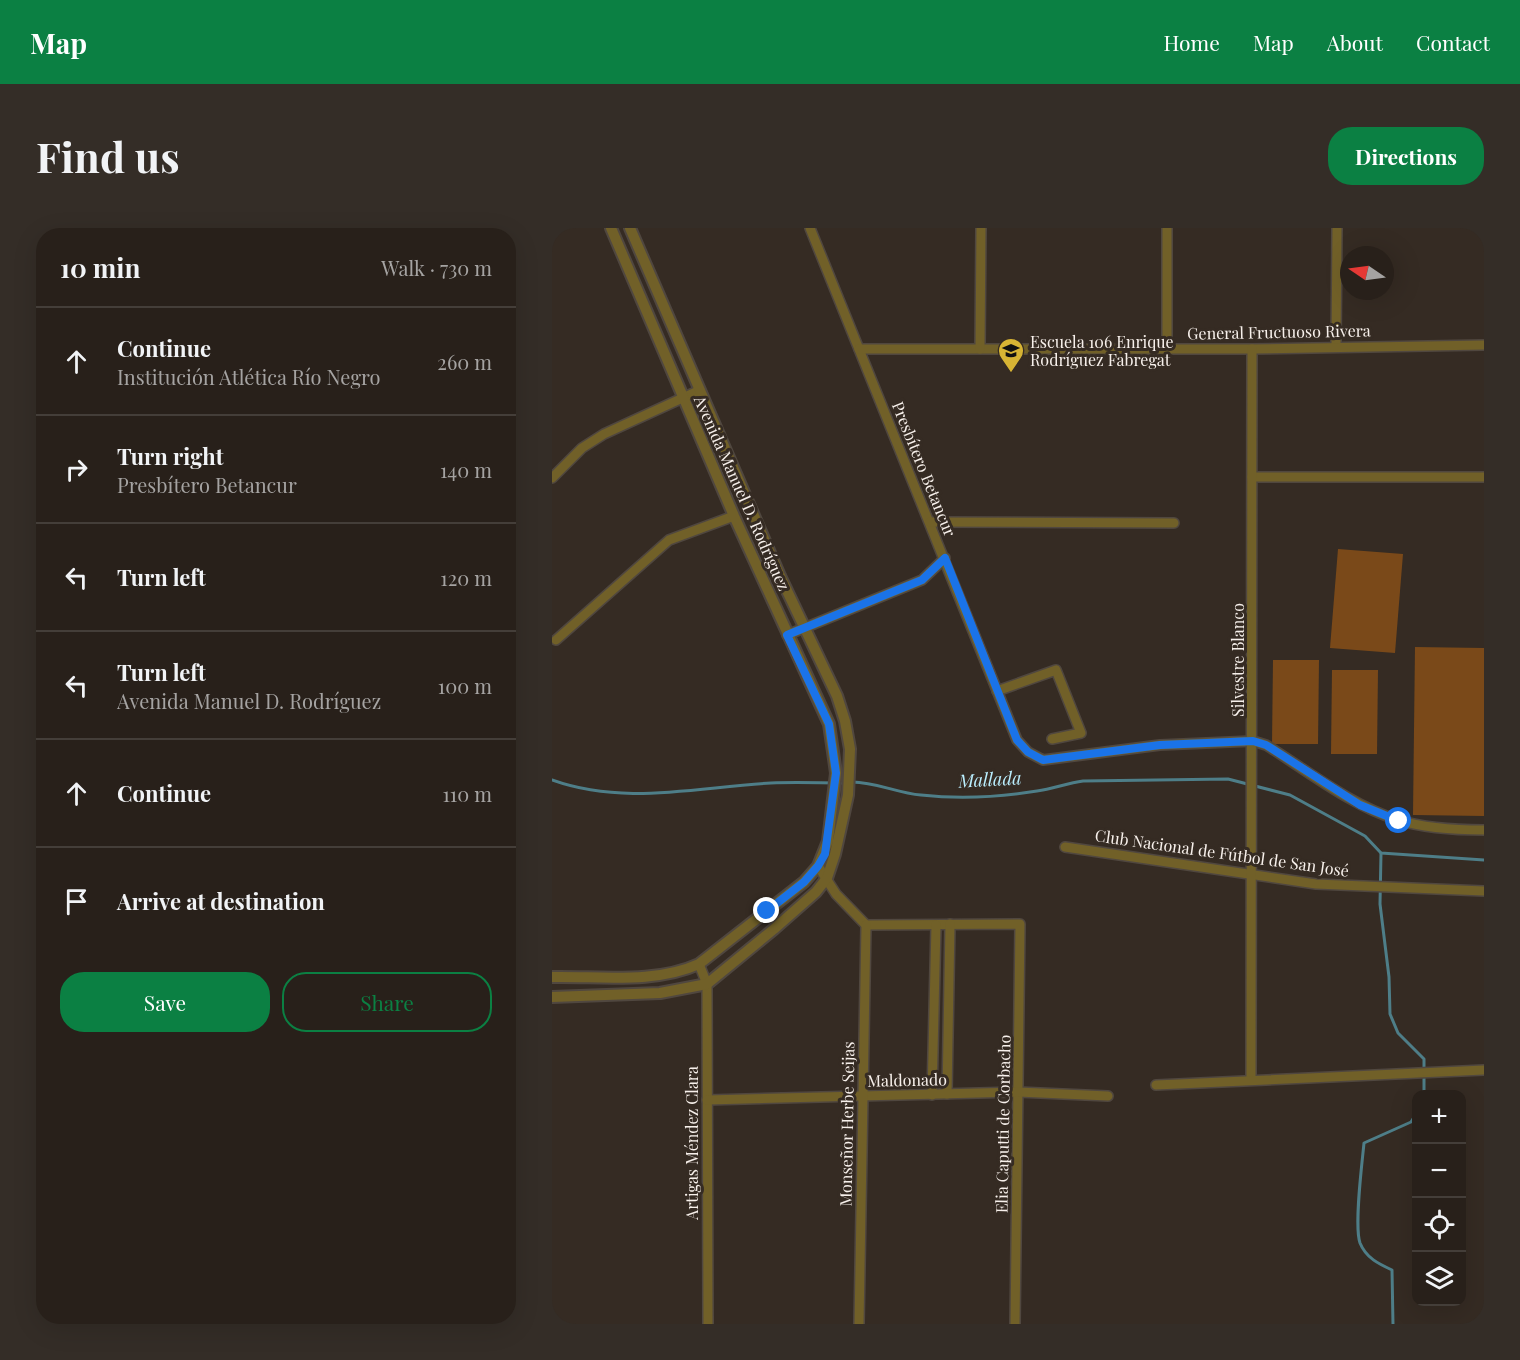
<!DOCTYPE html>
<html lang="en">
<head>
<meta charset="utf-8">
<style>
  :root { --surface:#28201a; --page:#342d27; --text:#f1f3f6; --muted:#a5a3a2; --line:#443e39; --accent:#0b8043 }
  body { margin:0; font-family:"Playfair Display",serif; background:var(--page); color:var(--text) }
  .controls { position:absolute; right:18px; bottom:18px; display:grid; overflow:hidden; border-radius:12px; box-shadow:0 6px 24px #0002 }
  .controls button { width:54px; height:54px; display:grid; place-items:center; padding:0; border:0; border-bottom:2px solid var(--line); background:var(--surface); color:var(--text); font:30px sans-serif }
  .compass { position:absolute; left:788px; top:18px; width:54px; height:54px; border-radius:50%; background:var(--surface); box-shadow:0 6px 24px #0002; rotate:283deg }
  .stop { position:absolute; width:18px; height:18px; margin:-14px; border:4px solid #1a73e8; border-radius:50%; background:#fff }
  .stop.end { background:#1a73e8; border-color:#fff; box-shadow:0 2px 6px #0008 }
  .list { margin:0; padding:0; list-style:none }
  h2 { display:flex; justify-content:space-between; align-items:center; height:78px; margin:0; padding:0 24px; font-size:26px }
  h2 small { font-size:20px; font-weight:400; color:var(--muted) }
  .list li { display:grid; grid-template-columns:39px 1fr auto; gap:18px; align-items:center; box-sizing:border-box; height:108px; padding:0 24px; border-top:2px solid var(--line) }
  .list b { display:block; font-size:22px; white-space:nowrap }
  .list p { margin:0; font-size:20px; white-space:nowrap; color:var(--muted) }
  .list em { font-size:20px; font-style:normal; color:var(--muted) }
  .actions { display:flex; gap:12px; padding:18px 24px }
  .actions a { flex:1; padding:14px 0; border:2px solid var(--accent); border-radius:24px; text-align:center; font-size:21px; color:var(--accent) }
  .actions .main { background:var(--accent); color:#fff }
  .icon { flex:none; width:33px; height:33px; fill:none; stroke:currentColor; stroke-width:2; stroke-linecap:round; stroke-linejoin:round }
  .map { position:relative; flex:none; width:932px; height:1096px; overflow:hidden; border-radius:24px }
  header { display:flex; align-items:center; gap:36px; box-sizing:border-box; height:84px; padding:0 30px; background:var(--accent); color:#fff }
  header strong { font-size:28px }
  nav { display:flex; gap:33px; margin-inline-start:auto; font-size:21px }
  .intro { display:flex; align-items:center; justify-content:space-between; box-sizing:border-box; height:144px; padding:0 36px }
  h1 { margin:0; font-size:42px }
  .button { padding:15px 27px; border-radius:24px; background:var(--accent); color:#fff; font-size:21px; font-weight:700 }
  main { display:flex; gap:36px; padding:0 36px }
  aside { flex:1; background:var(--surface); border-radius:24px; box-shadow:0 6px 24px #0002 }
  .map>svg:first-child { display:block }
  .green { fill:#7a4919 }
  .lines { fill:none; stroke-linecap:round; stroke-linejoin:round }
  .stream { stroke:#4e7e88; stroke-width:3 }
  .minor-casing { stroke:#50473f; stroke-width:12 }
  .tertiary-casing { stroke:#50473f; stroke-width:14 }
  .minor { stroke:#716028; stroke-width:9 }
  .tertiary { stroke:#716028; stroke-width:10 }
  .route { stroke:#1a73e8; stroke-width:8 }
  .labels { text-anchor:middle; stroke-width:6; stroke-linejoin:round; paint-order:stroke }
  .street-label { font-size:16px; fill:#f7f0eb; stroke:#352b23 }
  .poi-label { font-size:16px; fill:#f7f0eb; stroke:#352b23; text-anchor:start }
  .water-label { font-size:18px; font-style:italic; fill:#baeefe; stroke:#352b23 }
</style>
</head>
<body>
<header>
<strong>Map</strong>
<nav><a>Home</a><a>Map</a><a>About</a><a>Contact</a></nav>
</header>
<div class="intro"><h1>Find us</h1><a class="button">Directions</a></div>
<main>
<aside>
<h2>10 min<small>Walk · 730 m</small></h2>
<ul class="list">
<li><svg class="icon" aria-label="ahead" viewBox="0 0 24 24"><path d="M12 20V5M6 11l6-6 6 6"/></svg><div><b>Continue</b><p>Institución Atlética Río Negro</p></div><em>260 m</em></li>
<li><svg class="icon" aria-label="right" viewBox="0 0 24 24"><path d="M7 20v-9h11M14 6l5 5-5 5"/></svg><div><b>Turn right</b><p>Presbítero Betancur</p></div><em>140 m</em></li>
<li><svg class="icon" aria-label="left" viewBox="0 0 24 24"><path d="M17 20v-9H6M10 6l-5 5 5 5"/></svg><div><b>Turn left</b></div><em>120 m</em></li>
<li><svg class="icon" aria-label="left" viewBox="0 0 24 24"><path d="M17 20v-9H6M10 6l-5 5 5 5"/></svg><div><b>Turn left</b><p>Avenida Manuel D. Rodríguez</p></div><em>100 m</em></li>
<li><svg class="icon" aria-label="ahead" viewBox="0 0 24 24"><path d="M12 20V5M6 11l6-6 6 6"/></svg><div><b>Continue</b></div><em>110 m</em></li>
<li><svg class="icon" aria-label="arrive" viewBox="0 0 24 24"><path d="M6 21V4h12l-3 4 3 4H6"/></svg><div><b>Arrive at destination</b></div></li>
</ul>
<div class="actions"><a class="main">Save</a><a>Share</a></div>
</aside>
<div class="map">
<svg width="932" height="1096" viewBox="0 0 932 1096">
  <rect width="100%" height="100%" fill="#352b23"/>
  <!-- green -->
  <g class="green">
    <path d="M 786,321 L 851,326 L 843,425 L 778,420 Z"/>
    <path d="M 863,419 L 932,420 L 932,588 L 861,587 Z"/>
    <path d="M 721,432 L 767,432 L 766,516 L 720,516 Z"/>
    <path d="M 780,442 L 826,442 L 825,526 L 779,526 Z"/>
  </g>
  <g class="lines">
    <!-- stream -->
    <g class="stream">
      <path d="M 0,552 C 72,578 145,559 219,555 C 244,554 269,555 293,555"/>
      <path d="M 300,554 C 324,554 345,565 369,567 C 406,571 448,569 485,563 C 501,561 515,555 531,553 L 676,551 L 738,567 L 813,608 L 829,625 L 932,632"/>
      <path d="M 829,625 L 828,676 L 837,749 L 838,786 L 846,805 L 872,831 L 872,866"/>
      <path d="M 841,1096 L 840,1042 C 827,1036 814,1030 808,1015 C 802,998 810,936 812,915 L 859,894 L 864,886"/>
    </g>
    <defs>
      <g id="minor">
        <path d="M 258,0 L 465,512 L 476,524 L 491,532 L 608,517 L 701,513 L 714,517 C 756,543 798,577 846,592 C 872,600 905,602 932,602"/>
        <path d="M 784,119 L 785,0"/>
        <path d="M 615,120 L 615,0"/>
        <path d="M 307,121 L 700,121 L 932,117"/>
        <path d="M 428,121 L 429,0"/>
        <path d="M 700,249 L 932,249"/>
        <path d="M 0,250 L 30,220 L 52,206 L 148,162"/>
        <path d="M 378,294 L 622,295"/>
        <path d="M 235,407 L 370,352 L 393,330"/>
        <path d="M 4,412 L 117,312 L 182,288"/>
        <path d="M 445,463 L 504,442 L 529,505 L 500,511"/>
        <path d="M 513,619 L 764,656 L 932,663"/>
        <path d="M 266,638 L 284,666 L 314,697 L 468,696 L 463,1096"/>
        <path d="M 147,736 L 155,756 L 156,1096"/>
        <path d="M 699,852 L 700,121"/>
        <path d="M 604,857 L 932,842"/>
        <path d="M 395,866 L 398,696"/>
        <path d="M 380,867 L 384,697"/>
        <path d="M 155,872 L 466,864 L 556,868"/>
        <path d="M 307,1096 L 314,697"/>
      </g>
      <g id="tertiary">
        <path d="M 0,749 C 48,748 103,756 147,736 L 252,654 L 266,638 L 276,613 L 284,545 L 277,496 L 182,288 L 59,0"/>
        <path d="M 0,769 L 108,765 L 155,756 L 222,701 L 264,664 L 275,650 L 283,626 L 296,567 L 298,521 L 293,493 L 285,468 L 228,348 L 78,0"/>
      </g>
    </defs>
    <!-- minor casing -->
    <use href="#minor" class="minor-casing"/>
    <!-- tertiary casing -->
    <use href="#tertiary" class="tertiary-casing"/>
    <!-- minor -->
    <use href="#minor" class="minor"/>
    <!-- tertiary -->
    <use href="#tertiary" class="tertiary"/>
  </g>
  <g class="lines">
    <!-- route -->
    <path class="route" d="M 215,683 L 252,654 L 266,638 L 273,626 L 284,545 L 277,496 L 235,407 L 370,352 L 393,330 L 465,512 L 476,524 L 491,532 L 608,517 L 701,513 L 714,517 L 808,577 L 847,593"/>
  </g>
  <!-- icons -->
  <defs>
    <symbol id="school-pin" viewBox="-11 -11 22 30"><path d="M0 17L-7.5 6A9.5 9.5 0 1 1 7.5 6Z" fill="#d7b434" stroke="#352b23"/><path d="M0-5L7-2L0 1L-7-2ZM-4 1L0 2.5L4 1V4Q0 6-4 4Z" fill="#111"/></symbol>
  </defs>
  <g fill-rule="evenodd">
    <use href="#school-pin" x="444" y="108" width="30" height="40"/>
  </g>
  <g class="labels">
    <!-- street labels -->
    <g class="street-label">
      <text transform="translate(727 104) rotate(-1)" y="6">General Fructuoso Rivera</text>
      <text transform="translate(372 241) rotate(68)" y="6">Presbítero Betancur</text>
      <text transform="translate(190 265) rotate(66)" y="6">Avenida Manuel D. Rodríguez</text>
      <text transform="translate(686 432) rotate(-90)" y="6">Silvestre Blanco</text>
      <text transform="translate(670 625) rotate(8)" y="6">Club Nacional de Fútbol de San José</text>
      <text transform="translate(355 852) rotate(-1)" y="6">Maldonado</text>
      <text transform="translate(295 896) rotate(-89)" y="6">Monseñor Herbe Seijas</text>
      <text transform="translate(451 896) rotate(-89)" y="6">Elia Caputti de Corbacho</text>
      <text transform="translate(140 915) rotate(-90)" y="6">Artigas Méndez Clara</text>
    </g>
    <!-- poi labels -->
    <g class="poi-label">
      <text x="478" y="120">Escuela 106 Enrique<tspan x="478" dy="18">Rodríguez Fabregat</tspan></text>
    </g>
    <!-- water labels -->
    <g class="water-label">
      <text transform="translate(438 552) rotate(-3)" y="6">Mallada</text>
    </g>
  </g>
</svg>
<div class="controls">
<button>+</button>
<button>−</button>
<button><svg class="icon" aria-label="locate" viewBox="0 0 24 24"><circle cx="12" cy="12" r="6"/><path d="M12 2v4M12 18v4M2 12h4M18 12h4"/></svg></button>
<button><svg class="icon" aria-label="layers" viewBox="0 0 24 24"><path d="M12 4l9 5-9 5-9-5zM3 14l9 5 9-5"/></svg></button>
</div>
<svg class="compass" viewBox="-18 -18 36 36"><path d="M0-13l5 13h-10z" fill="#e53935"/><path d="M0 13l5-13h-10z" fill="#a5a3a2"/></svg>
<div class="stop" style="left:847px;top:593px"></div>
<div class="stop end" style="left:215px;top:683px"></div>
</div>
</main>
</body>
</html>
